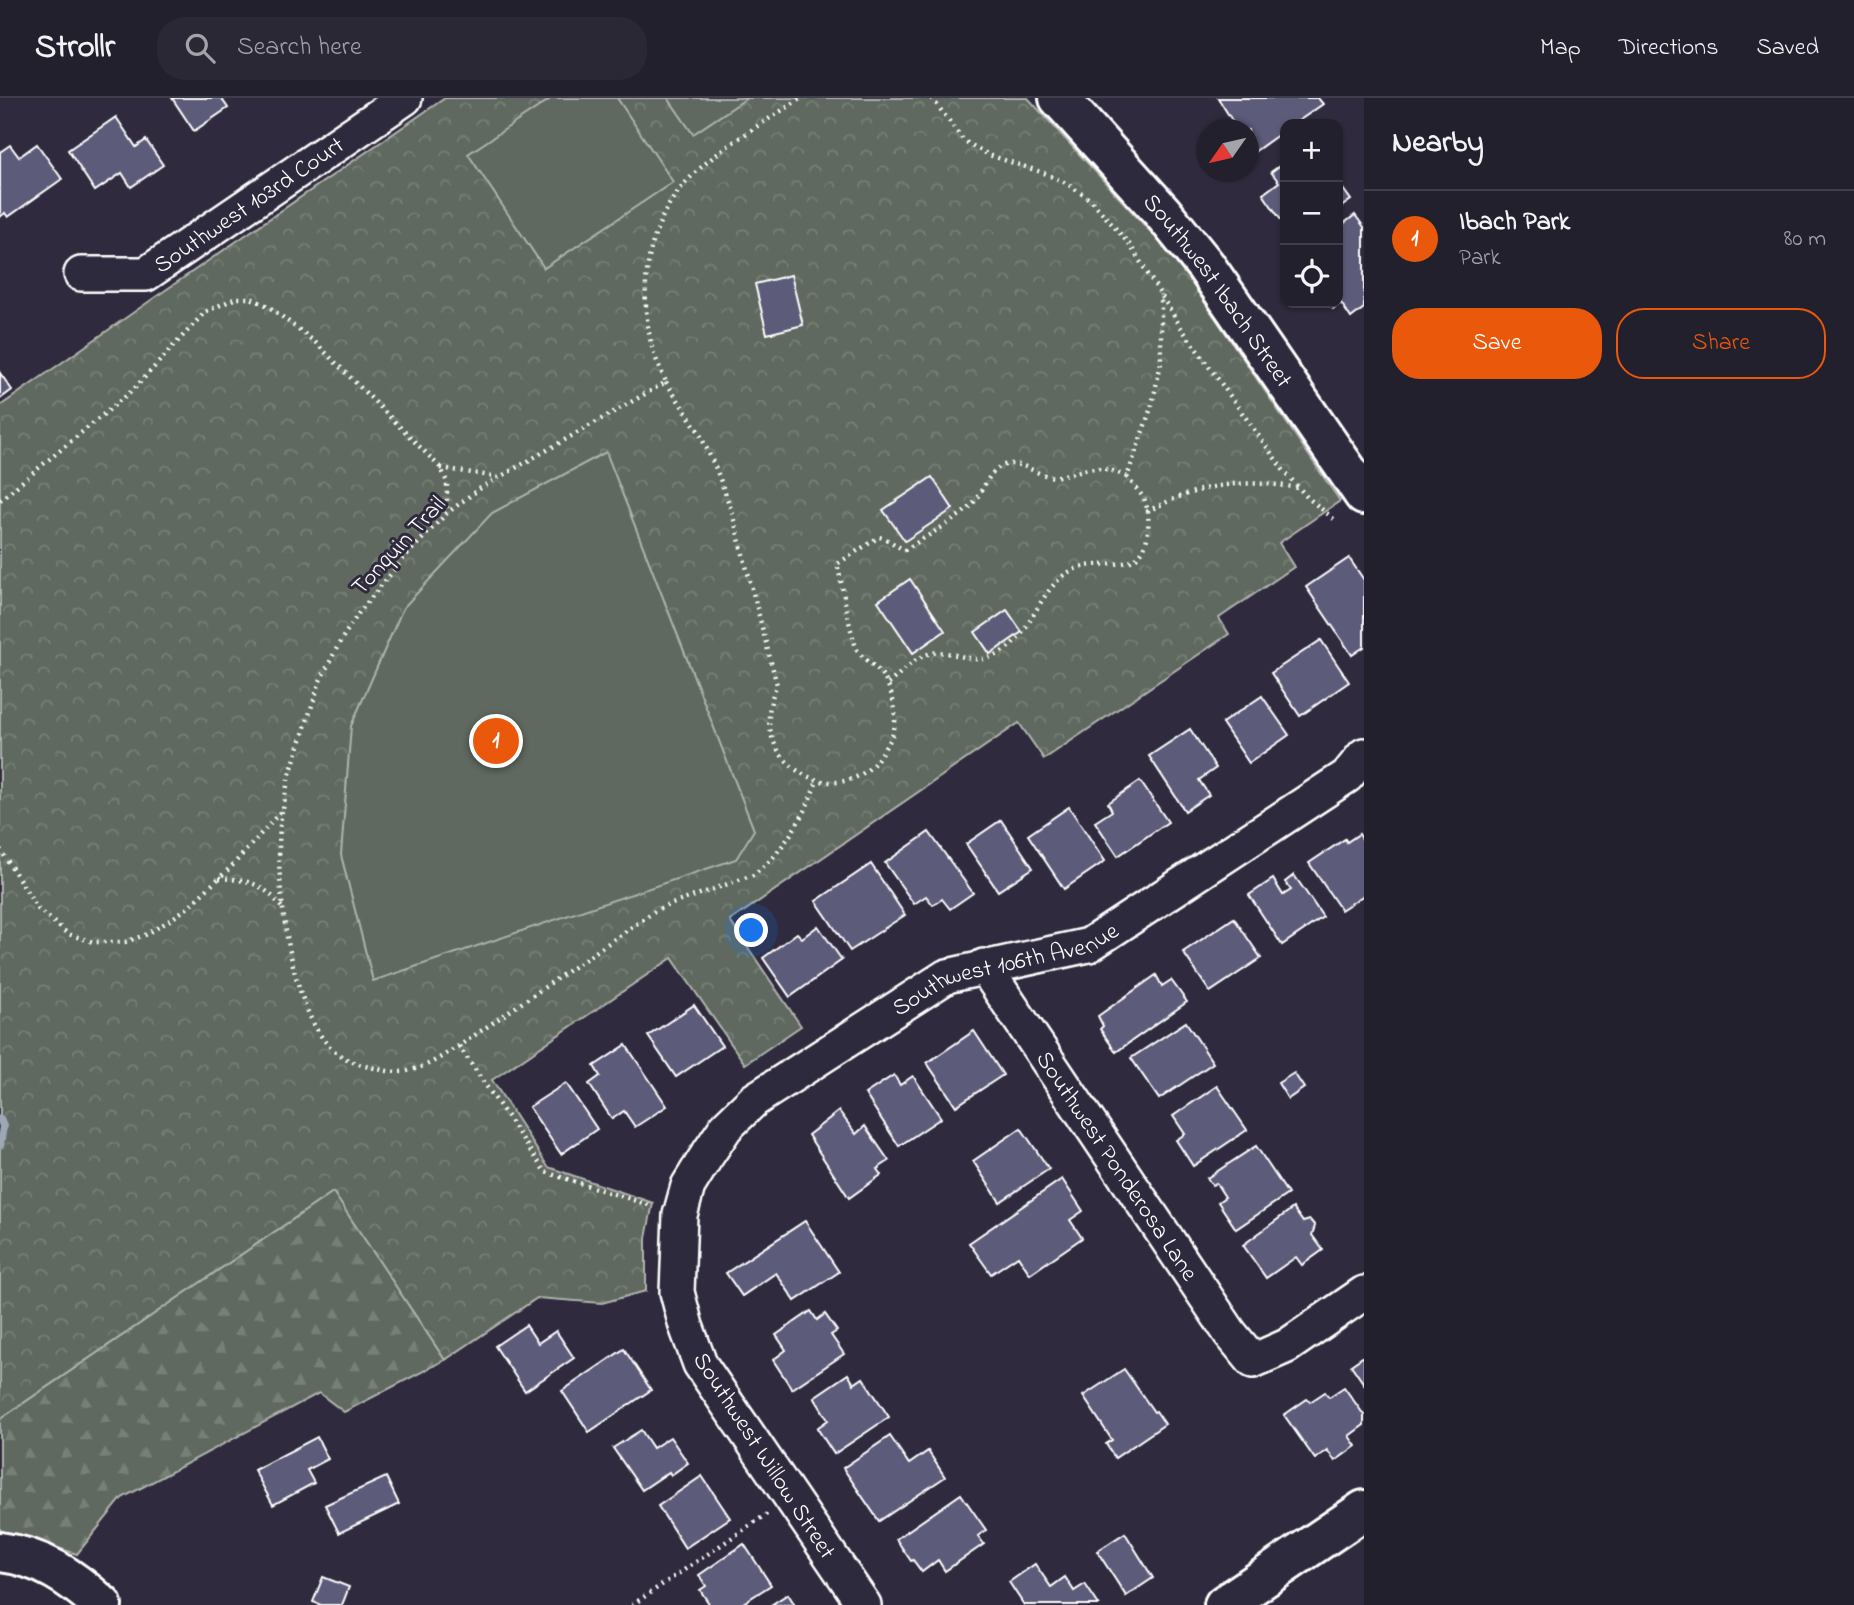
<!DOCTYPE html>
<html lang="en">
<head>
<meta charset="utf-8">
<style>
  :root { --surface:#23202e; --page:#2b2836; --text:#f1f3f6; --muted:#a3a3aa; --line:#403e4a; --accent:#ea580c }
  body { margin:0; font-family:"Indie Flower",sans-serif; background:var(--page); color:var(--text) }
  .controls { position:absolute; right:21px; top:21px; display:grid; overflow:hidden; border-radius:14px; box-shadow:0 2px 5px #0004 }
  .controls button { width:63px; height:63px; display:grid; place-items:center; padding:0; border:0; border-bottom:2px solid var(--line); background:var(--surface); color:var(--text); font:35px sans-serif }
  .compass { position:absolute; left:1196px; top:21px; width:63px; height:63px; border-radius:50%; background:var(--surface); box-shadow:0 2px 5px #0004; rotate:236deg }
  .you { position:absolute; left:752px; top:833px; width:24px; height:24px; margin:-18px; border:5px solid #fff; border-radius:50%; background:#1a73e8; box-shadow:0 0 0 10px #1a73e833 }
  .badge { display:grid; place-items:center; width:46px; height:46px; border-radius:50%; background:var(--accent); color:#fff; font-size:23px; font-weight:700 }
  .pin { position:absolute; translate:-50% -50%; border:4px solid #fff; box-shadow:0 2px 7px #0006 }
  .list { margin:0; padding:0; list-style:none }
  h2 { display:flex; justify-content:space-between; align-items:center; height:91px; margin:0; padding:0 28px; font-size:30px }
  h2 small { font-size:23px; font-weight:400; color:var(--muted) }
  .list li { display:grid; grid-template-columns:46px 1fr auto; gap:21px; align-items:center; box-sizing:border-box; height:98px; padding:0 28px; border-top:2px solid var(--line) }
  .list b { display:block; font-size:26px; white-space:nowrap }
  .list p { margin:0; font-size:23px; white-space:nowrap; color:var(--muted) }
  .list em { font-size:23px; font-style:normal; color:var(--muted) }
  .actions { display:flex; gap:14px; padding:21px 28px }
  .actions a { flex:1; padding:16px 0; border:2px solid var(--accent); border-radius:28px; text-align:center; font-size:24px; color:var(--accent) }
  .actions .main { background:var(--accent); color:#fff }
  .icon { flex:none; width:38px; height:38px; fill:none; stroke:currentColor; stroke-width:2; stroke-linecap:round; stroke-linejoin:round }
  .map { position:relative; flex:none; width:1364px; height:1507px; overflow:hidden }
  header { display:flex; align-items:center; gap:42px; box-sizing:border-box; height:98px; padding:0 35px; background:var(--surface); border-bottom:2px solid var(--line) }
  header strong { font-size:33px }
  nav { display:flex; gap:38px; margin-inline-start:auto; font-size:24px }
  .search { width:490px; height:63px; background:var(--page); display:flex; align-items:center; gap:18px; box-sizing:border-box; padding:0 24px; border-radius:28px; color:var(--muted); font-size:26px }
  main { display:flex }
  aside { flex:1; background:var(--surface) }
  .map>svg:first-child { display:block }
  .forest { fill:url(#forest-firs); stroke:#afb4ae; stroke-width:2 }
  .park { fill:url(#park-crowns); stroke:#afb4ae; stroke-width:2 }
  .garden { fill:#5f695e; stroke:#afb4ae; stroke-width:2 }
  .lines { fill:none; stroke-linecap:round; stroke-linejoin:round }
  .stream { stroke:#9ea7b6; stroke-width:8 }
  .building { fill:#5b5c7a; stroke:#fff; stroke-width:2 }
  .street-casing { stroke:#fff; stroke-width:38 }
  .secondary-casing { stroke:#fff; stroke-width:44 }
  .path { stroke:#fff; stroke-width:4.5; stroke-dasharray:2 5; stroke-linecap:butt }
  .street { stroke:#2f2a3d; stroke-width:33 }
  .secondary { stroke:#2f2a3d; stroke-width:38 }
  .labels { text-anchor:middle; stroke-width:6; stroke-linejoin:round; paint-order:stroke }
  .street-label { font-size:24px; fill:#fff; stroke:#2f2a3d }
</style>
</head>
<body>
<header>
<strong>Strollr</strong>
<div class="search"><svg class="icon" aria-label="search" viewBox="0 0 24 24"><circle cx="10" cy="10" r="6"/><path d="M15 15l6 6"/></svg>Search here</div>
<nav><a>Map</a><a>Directions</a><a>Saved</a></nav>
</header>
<main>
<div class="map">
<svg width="1364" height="1507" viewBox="0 0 1364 1507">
  <defs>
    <pattern id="forest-firs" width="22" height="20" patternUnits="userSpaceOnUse" patternTransform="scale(1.75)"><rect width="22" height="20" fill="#5f695e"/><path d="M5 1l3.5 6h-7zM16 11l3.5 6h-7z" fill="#778076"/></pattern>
    <pattern id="park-crowns" width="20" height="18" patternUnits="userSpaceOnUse" patternTransform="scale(1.75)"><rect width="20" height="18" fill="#5f695e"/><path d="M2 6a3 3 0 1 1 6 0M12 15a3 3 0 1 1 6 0" fill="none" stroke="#778076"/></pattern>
  </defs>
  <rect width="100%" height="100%" fill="#2f2a3d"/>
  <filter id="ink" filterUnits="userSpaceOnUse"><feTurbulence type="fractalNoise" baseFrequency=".0143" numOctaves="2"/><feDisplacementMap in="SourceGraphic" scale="14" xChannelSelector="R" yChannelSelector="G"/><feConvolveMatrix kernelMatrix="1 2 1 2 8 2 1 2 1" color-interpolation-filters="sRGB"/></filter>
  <g filter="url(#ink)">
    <!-- forest -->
    <path class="forest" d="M 333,1093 L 447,1261 L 344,1314 L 319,1295 L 122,1400 L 77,1456 L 0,1432 L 0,1321 Z"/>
    <!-- park -->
    <path class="park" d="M 445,0 L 1028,0 L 1157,141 L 1190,183 L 1340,403 L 1279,445 L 1294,469 L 1219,520 L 1229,536 L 1044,661 L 1019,625 L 730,823 L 801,928 L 745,966 L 672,860 L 492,982 L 548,1069 L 653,1105 L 646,1140 L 646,1193 L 602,1205 L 537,1200 L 445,1262 L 333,1094 L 0,1321 L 0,308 L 154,200 Z"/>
    <!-- garden -->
    <g class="garden">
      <path d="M 552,0 L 617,0 L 673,84 L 544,170 L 468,56 Z"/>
      <path d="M 668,0 L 747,0 L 693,36 Z"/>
      <path d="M 606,354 L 754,732 L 736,761 L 373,883 L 341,757 L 351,628 L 403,510 L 492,415 Z"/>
    </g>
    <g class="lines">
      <!-- stream -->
      <path class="stream" d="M 0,1021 L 3,1028 L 0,1047"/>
    </g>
    <!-- building -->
    <g class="building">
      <path d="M 172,0 L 221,0 L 228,10 L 194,33 Z"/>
      <path d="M 1218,0 L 1318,0 L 1323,6 L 1294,26 L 1285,26 L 1285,32 L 1254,54 L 1248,46 L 1248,32 L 1238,32 Z"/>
      <path d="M 116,19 L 136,49 L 146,42 L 163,67 L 131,89 L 122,75 L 95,93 L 68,52 Z"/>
      <path d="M 37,46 L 62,81 L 8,119 L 5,115 L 0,119 L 0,54 L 10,47 L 19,59 Z"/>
      <path d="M 1285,64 L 1285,128 L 1263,96 L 1279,84 L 1271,74 Z"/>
      <path d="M 1338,84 L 1351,102 L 1338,111 Z"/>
      <path d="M 1355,117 L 1364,129 L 1364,210 L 1351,220 L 1341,205 L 1333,211 L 1328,205 L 1338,205 L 1338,130 Z"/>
      <path d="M 791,177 L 803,227 L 767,236 L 755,186 Z"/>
      <path d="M 0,275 L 12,292 L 0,301 Z"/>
      <path d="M 932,379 L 953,411 L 905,443 L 883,412 Z"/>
      <path d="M 1349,460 L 1364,482 L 1364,549 L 1352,557 L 1306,489 Z"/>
      <path d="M 910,481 L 945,533 L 913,555 L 878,503 Z"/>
      <path d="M 1007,512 L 1022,534 L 990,556 L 975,534 Z"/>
      <path d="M 1321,542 L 1349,584 L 1300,618 L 1271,575 Z"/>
      <path d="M 1262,598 L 1289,637 L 1249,665 L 1222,625 Z"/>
      <path d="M 1190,631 L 1216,670 L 1199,682 L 1209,697 L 1185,713 L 1149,658 Z"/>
      <path d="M 1140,683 L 1168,724 L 1118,758 L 1095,724 L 1112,713 L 1108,705 Z"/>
      <path d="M 1069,709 L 1105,763 L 1064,791 L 1028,737 Z"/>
      <path d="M 1001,722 L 1033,770 L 998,793 L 966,746 Z"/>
      <path d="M 929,734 L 973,795 L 950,811 L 942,801 L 933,807 L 926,798 L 914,806 L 885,765 Z"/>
      <path d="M 1359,736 L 1364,744 L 1364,797 L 1341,812 L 1309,765 L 1345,741 L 1347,744 Z"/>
      <path d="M 871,766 L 905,817 L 850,853 L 816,803 Z"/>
      <path d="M 1294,777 L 1323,819 L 1282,847 L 1249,797 L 1273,781 L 1283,797 L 1291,792 L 1285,784 Z"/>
      <path d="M 1234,820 L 1261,860 L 1210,894 L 1183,854 Z"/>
      <path d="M 818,828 L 842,862 L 790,899 L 763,860 L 797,835 L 802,840 Z"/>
      <path d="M 1156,877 L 1162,888 L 1171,882 L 1187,904 L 1116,954 L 1100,931 L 1103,928 L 1098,918 Z"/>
      <path d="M 694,907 L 722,948 L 676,979 L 648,938 Z"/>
      <path d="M 1186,924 L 1213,965 L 1159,1001 L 1131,960 Z"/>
      <path d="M 974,933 L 1003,977 L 956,1008 L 927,965 Z"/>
      <path d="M 626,947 L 667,1008 L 635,1029 L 624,1013 L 612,1021 L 589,986 L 600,978 L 594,968 Z"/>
      <path d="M 1294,975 L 1304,990 L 1288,1001 L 1278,985 Z"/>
      <path d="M 894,977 L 900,987 L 913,978 L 941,1020 L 899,1048 L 865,996 Z"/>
      <path d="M 566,985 L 597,1031 L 561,1056 L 529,1009 Z"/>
      <path d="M 1217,988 L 1247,1032 L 1193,1068 L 1176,1042 L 1185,1036 L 1173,1018 Z"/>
      <path d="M 839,1013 L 856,1036 L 865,1028 L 889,1063 L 877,1071 L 881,1077 L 849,1100 L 808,1037 Z"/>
      <path d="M 1021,1030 L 1049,1071 L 1000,1104 L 973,1063 Z"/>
      <path d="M 1256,1048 L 1288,1096 L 1236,1131 L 1218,1104 L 1225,1099 L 1216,1085 L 1212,1087 L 1207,1080 Z"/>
      <path d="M 1062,1081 L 1083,1113 L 1070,1122 L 1082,1140 L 1030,1176 L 1018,1158 L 991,1176 L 969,1145 Z"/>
      <path d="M 1293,1110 L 1303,1124 L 1310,1122 L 1315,1128 L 1312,1137 L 1323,1152 L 1302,1167 L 1296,1159 L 1266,1180 L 1243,1147 Z"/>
      <path d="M 805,1123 L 839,1174 L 795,1203 L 776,1175 L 742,1198 L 726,1175 Z"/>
      <path d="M 811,1213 L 817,1222 L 825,1216 L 837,1233 L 831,1237 L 844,1256 L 792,1291 L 773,1262 L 786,1252 L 776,1237 Z"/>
      <path d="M 526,1227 L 538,1245 L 556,1233 L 574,1260 L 525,1293 L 495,1248 Z"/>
      <path d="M 624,1251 L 651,1292 L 589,1334 L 562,1293 Z"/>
      <path d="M 1364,1258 L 1364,1286 L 1351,1267 Z"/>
      <path d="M 1124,1271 L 1154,1314 L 1156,1313 L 1165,1326 L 1115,1360 L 1106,1346 L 1112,1342 L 1083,1298 Z"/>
      <path d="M 848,1276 L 854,1286 L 863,1280 L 889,1319 L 834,1356 L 817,1330 L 828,1322 L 814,1299 Z"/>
      <path d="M 1344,1289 L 1364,1317 L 1364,1327 L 1349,1338 L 1356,1348 L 1335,1363 L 1327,1352 L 1315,1361 L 1284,1317 L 1307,1301 L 1310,1304 L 1325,1294 L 1329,1299 Z"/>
      <path d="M 641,1332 L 653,1350 L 670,1339 L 688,1365 L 671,1377 L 669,1374 L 642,1392 L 613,1350 Z"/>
      <path d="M 890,1338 L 909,1366 L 928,1353 L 945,1379 L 879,1423 L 843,1370 Z"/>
      <path d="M 317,1339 L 328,1361 L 307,1372 L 314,1385 L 273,1407 L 254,1372 Z"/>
      <path d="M 702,1378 L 730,1420 L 685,1450 L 658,1408 Z"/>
      <path d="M 386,1379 L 399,1406 L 339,1435 L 325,1407 Z"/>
      <path d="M 961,1396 L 986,1432 L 978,1438 L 984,1446 L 945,1473 L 938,1462 L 922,1474 L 913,1462 L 911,1463 L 896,1441 Z"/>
      <path d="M 1125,1435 L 1153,1480 L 1126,1498 L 1097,1453 Z"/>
      <path d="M 744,1446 L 771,1487 L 740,1507 L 710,1507 L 700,1492 L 706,1488 L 699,1477 Z"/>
      <path d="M 1035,1466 L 1051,1489 L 1065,1479 L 1074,1493 L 1085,1486 L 1099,1507 L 1024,1507 L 1009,1484 Z"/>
      <path d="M 323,1479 L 349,1489 L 342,1507 L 321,1507 L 313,1504 Z"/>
      <path d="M 788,1496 L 795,1507 L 771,1507 Z"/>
    </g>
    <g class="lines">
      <defs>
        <g id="street">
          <path id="s1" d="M 81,176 L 146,176 L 405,0"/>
          <path id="s2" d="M 984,868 L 1230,1235 L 1253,1263 L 1287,1248 L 1364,1195"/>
          <path id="s3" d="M 864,1507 L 700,1266 L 686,1228 L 677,1194 L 680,1117 L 688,1088 L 704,1062 L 726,1029 L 754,1002 L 947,878 L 1089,847 L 1347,678 L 1364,657"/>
        </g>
        <g id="secondary">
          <path id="s4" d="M 1059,0 L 1163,115 L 1205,167 L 1364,397"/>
          <path d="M 0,1454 C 42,1459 71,1479 102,1507"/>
          <path d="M 1224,1507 L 1364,1412"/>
        </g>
      </defs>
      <!-- street casing -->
      <use href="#street" class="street-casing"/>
      <!-- secondary casing -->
      <use href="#secondary" class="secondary-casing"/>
      <!-- path -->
      <g class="path">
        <path d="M 932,0 L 964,43 L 989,57 L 1044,75 L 1066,85 L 1091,102 L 1130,147 L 1182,231 L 1284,373 L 1308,400 L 1335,422"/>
        <path d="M 666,284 L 699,334 L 717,373 L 732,414 L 777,587 C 740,663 841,721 881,656 C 884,650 890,644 892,638 C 900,618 892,587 878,572 C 871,565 859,558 856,549 C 847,523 844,493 837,466 L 879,439 C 890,441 895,448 905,452 C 926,438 950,426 969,410 C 981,399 987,374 1002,368 C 1022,359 1039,382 1059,378 C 1091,372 1094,363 1127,379 L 1152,307 L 1161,265 L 1161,197"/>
        <path d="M 441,370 L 497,379"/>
        <path d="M 1127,379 L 1144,400 L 1148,413"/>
        <path d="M 0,402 L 133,292 L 205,214 L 236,200 L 251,200 L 268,208 L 315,244 L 441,370 L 447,384 L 447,415"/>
        <path d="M 888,586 C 901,575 916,558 932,555 C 954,551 972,568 994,558 C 1030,542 1034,501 1063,478 C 1099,449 1153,495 1148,413 C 1201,386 1240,380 1299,390"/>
        <path d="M 282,713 C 272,768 288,897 324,942 C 337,959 354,966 374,970 C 386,973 399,976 411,972 C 429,968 444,957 459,948 L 658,811 L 753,777 L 772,761 L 789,739 L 805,713 L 817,683"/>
        <path d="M 0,751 L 38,811 L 68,836 L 93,844 L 125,844 L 145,837 L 167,824 L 187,810 L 232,768 L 283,711 L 288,682 L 320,583 L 341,542 L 360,513 L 404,460 L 447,415 L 479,391 L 666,284 C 661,272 655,260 652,249 C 638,191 646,126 688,82 C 718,50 764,25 801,0"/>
        <path d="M 219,780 C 248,782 264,785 282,810"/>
        <path d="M 459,948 L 545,1074 L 652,1108"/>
        <path d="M 632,1507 L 767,1416"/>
      </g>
      <!-- street -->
      <use href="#street" class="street"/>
      <!-- secondary -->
      <use href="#secondary" class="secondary"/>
    </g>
  </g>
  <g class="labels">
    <!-- street labels -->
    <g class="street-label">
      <text dy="8" stroke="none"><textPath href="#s1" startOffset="189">Southwest 103rd Court</textPath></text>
      <text dy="8" stroke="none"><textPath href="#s4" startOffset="250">Southwest Ibach Street</textPath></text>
      <text transform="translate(398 447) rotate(-47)" y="8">Tonquin Trail</text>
      <text dy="8" stroke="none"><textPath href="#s3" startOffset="870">Southwest 106th Avenue</textPath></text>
      <text dy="8" stroke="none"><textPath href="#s2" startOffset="240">Southwest Ponderosa Lane</textPath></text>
      <text transform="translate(765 1357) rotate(57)" y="8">Southwest Willow Street</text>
    </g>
  </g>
</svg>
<div class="controls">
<button>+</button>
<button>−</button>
<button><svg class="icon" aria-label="locate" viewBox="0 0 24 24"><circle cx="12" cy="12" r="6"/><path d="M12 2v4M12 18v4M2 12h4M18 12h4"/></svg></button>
</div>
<svg class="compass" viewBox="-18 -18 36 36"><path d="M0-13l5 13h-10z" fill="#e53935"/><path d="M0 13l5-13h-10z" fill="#a3a3aa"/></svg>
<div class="you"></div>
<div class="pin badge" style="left:496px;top:643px">1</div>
</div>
<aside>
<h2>Nearby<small></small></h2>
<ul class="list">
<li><span class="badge">1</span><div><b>Ibach Park</b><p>Park</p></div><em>80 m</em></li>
</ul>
<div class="actions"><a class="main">Save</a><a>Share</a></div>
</aside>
</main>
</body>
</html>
